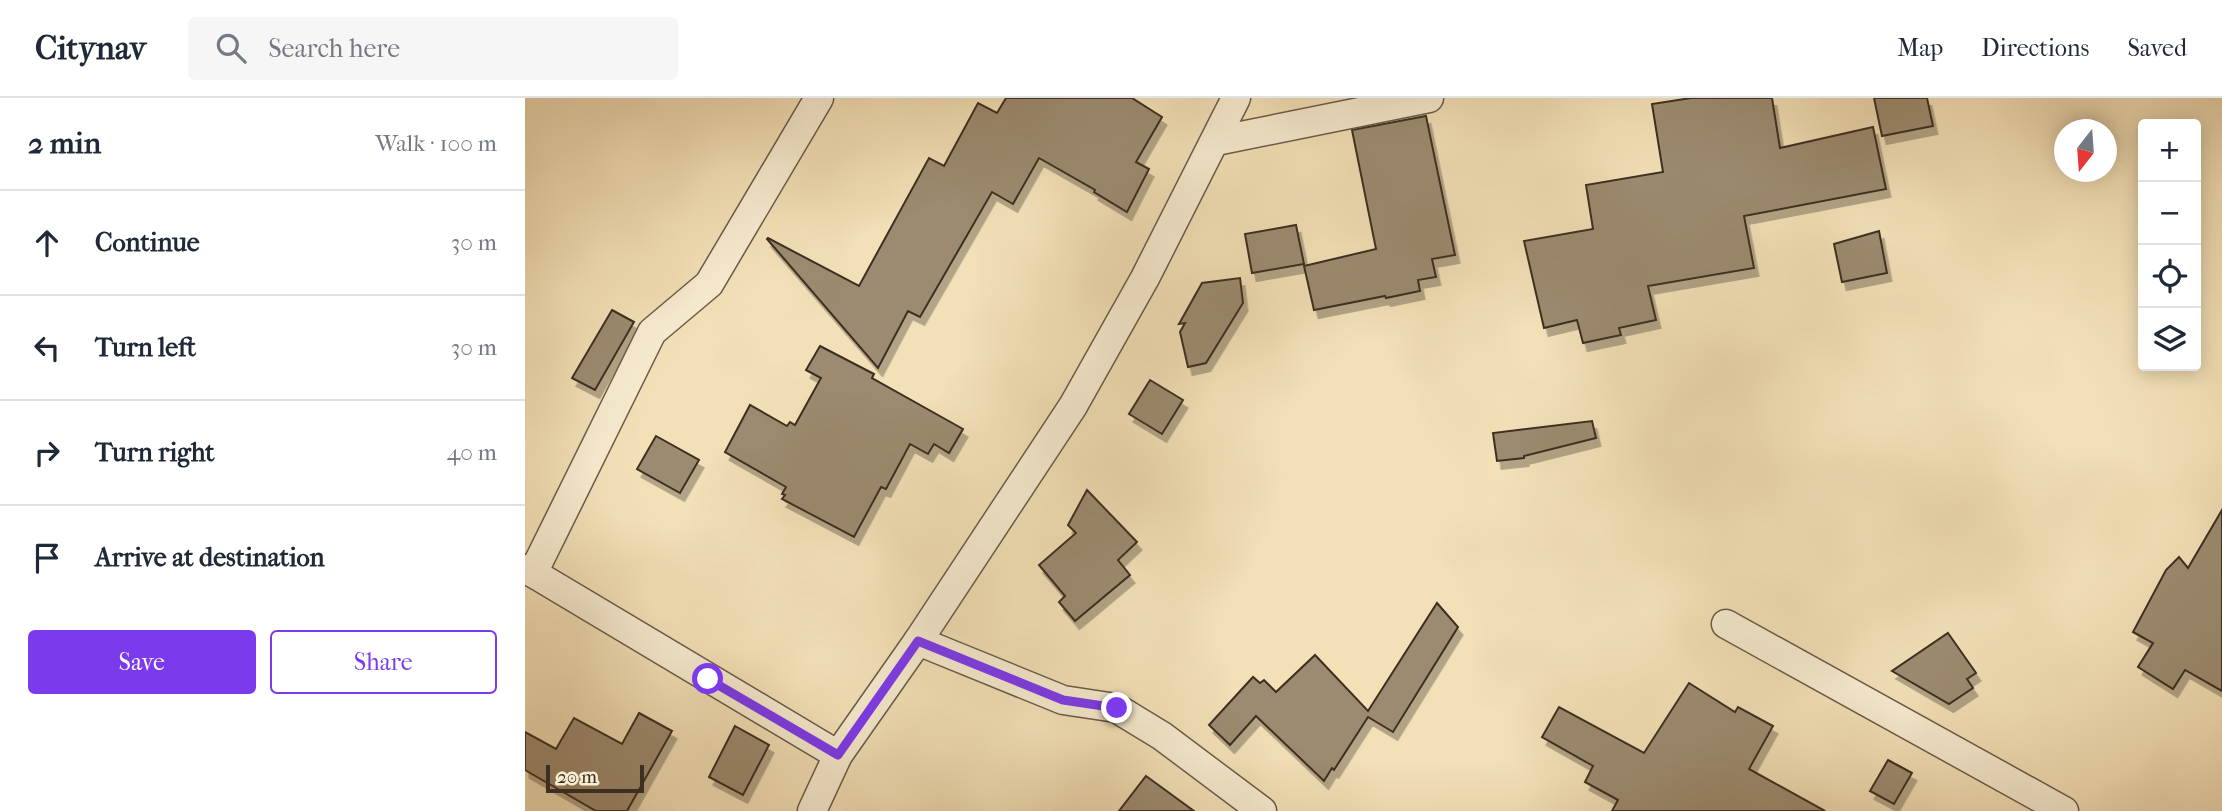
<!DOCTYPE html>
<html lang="en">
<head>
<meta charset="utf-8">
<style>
  :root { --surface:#fff; --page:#f6f6f7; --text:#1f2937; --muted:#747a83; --line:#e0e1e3; --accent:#7c3aed }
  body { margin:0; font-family:"IM FELL French Canon",serif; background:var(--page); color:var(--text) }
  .controls { position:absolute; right:21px; top:21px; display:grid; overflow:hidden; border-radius:7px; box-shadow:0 4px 18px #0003 }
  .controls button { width:63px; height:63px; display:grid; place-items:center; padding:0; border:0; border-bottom:2px solid var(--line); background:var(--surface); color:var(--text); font:35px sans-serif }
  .compass { position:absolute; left:1529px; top:21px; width:63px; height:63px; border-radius:50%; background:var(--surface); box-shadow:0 4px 18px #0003; rotate:197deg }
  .scale { position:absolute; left:21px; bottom:18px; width:98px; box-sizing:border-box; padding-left:7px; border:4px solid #3d2f22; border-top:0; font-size:19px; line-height:24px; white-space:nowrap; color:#3d2f22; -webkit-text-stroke:5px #f7ebd0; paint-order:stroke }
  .stop { position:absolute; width:21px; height:21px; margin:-16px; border:5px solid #7c3aed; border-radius:50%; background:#fff }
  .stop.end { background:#7c3aed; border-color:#fff; box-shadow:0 2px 7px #0008 }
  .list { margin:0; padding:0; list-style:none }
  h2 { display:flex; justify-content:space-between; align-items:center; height:91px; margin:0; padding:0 28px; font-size:30px }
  h2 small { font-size:23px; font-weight:400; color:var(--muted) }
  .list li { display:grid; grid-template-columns:46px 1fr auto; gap:21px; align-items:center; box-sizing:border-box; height:105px; padding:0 28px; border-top:2px solid var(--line) }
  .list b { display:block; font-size:26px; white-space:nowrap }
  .list em { font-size:23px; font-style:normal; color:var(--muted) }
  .actions { display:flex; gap:14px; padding:21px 28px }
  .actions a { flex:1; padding:16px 0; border:2px solid var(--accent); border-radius:7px; text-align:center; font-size:24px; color:var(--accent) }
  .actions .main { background:var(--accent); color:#fff }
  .icon { flex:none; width:38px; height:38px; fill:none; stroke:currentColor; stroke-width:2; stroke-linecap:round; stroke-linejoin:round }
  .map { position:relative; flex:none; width:1697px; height:713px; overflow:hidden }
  header { display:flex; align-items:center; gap:42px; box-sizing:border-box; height:98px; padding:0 35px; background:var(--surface); border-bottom:2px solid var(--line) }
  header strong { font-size:33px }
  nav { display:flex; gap:38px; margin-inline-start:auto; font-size:24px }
  .search { width:490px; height:63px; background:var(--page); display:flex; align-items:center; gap:18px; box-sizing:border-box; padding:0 24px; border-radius:7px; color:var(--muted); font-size:26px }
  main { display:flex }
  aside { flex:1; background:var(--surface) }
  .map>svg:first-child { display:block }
  .building { fill:#9c8b6f; stroke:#3d2f22; stroke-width:2; filter:url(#shadow) }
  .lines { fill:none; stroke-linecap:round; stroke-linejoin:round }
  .minor-casing { stroke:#6a5b47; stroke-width:31 }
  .minor { stroke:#f7ebd0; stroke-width:28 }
  .route { stroke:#7c3aed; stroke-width:9 }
</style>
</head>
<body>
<header>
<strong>Citynav</strong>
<div class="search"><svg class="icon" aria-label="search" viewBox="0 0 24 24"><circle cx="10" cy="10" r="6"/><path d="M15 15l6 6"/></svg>Search here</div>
<nav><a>Map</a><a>Directions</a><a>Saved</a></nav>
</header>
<main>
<aside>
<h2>2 min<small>Walk · 100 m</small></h2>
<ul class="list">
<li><svg class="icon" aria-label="ahead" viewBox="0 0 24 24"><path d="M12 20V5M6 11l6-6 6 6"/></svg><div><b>Continue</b></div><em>30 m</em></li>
<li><svg class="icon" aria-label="left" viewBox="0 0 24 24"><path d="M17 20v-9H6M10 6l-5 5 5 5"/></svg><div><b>Turn left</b></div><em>30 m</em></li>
<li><svg class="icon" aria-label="right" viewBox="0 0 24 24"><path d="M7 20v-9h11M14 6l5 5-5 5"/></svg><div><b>Turn right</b></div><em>40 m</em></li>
<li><svg class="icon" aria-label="arrive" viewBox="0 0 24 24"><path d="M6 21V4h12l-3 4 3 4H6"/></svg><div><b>Arrive at destination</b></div></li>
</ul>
<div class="actions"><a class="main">Save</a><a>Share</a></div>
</aside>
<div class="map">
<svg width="1697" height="713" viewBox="0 0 1697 713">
  <defs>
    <filter id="shadow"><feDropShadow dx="4.5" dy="8" stdDeviation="0" flood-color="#0004"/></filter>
  </defs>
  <rect width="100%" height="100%" fill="#f3e0b7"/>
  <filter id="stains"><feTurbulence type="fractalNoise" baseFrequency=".00286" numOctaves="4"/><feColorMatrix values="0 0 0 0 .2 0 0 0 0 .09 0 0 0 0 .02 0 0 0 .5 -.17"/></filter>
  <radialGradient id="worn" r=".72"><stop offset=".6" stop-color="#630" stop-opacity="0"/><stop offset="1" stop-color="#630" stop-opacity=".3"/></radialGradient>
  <!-- building -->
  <g class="building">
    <path d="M 481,0 L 607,0 L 637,19 L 611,64 L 624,71 L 602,114 L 569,94 L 570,92 L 514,60 L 488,106 L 467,94 L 395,219 L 383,213 L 353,270 L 242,141 L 243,140 L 334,188 L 404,60 L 419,68 L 453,5 L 472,15 Z"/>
    <path d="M 1166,0 L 1247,0 L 1255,50 L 1348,29 L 1361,91 L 1219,118 L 1229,170 L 1123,188 L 1131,222 L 1094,230 L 1096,237 L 1058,245 L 1052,222 L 1019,230 L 999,143 L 1068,131 L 1061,87 L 1138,74 L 1127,6 Z"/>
    <path d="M 1349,0 L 1402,0 L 1408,28 L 1357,38 Z"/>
    <path d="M 901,18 L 930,157 L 907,161 L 911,179 L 893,182 L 895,193 L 861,200 L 860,198 L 789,212 L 779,168 L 851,151 L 827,32 Z"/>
    <path d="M 771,127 L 779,166 L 727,175 L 720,136 Z"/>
    <path d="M 1354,133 L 1362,175 L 1317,184 L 1309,146 Z"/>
    <path d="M 715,180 L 718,205 L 681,265 L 663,269 L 655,234 L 660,225 L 654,226 L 677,185 Z"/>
    <path d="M 87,212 L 109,224 L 70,292 L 47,280 Z"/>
    <path d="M 295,248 L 349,276 L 347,280 L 438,331 L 424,355 L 409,346 L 403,356 L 385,346 L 361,391 L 356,389 L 329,439 L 257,401 L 260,397 L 257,396 L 261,389 L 200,354 L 225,307 L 262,328 L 265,324 L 270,327 L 296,280 L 281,272 Z"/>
    <path d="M 625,282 L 658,302 L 637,336 L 604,316 Z"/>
    <path d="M 1067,323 L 1071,340 L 999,358 L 999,360 L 972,363 L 968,335 Z"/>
    <path d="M 131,338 L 174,362 L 155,395 L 112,371 Z"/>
    <path d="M 562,392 L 612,444 L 593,462 L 605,477 L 550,523 L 534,504 L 540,498 L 514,467 L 551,435 L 543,427 Z"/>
    <path d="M 1697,412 L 1697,593 L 1660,572 L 1648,591 L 1613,569 L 1628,545 L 1608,534 L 1641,472 L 1654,459 L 1663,470 Z"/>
    <path d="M 912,505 L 933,529 L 868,634 L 843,619 L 809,672 L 807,670 L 799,683 L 731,618 L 705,647 L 684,627 L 728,579 L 735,585 L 739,582 L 751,594 L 790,557 L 843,613 Z"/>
    <path d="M 1423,535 L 1451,575 L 1442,581 L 1448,590 L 1424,606 L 1367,573 Z"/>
    <path d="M 1164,585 L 1210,614 L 1213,609 L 1248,628 L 1224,671 L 1300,713 L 1087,713 L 1093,702 L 1060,684 L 1068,668 L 1017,639 L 1034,609 L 1119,655 Z"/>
    <path d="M 114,615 L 147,633 L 102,713 L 71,713 L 0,672 L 0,634 L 31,651 L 49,620 L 97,646 Z"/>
    <path d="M 210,628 L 244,647 L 218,697 L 184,679 Z"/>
    <path d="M 1363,662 L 1387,675 L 1369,706 L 1345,693 Z"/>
    <path d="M 621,678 L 669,713 L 594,713 Z"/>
  </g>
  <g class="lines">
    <defs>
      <g id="minor">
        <path d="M 691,43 L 904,0"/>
        <path d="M 0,471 L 8,475 L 127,234 L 184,186 L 294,0"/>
        <path d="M 8,475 L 313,657"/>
        <path d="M 1201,526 L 1539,713"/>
        <path d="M 393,543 L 538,602 L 591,610 L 637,638 L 737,713"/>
        <path d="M 287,713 L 313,657 L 393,543 L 548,308 L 620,180 L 711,0"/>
      </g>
    </defs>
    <!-- minor casing -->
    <use href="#minor" class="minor-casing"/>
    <!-- minor -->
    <use href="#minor" class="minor"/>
  </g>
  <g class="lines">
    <!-- route -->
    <path class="route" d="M 183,581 L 313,657 L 393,543 L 538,602 L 592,610"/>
  </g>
  <rect width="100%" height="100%" filter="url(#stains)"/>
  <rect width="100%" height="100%" fill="url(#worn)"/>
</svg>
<div class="controls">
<button>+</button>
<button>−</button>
<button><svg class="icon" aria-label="locate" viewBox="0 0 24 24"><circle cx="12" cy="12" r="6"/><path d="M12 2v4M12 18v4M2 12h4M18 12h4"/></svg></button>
<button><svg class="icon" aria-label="layers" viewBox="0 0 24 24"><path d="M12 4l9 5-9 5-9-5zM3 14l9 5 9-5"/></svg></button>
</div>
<svg class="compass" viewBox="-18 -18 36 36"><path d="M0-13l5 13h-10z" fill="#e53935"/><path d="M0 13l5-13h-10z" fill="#747a83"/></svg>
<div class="scale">20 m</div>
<div class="stop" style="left:183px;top:581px"></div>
<div class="stop end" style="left:592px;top:610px"></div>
</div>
</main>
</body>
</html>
